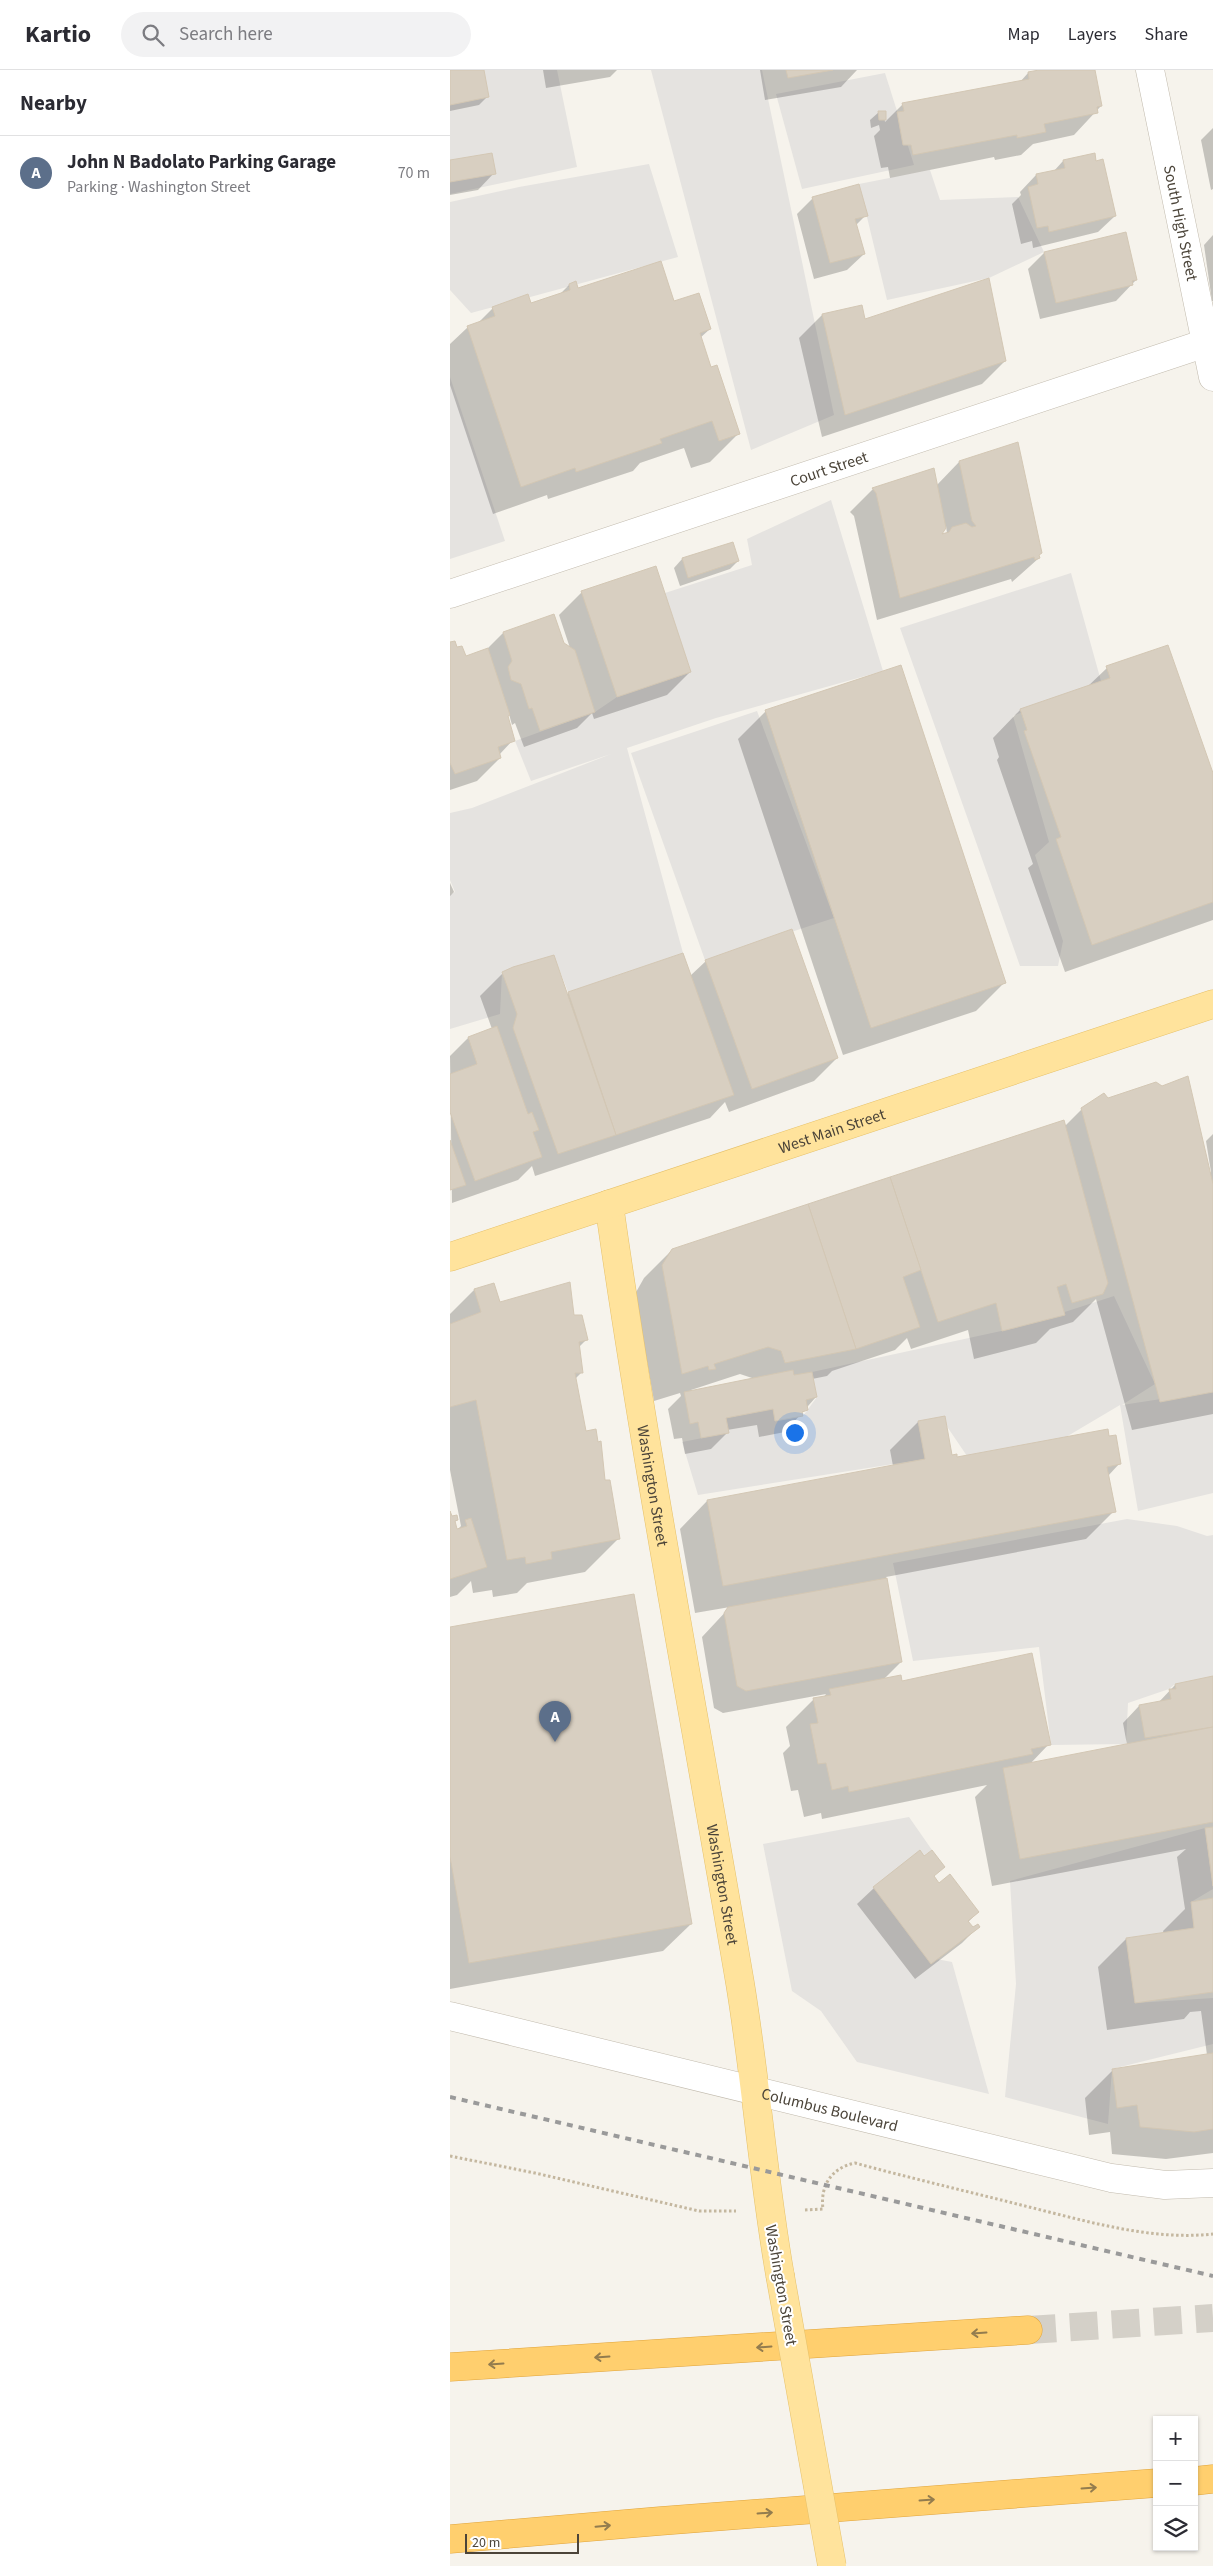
<!DOCTYPE html>
<html lang="en">
<head>
<meta charset="utf-8">
<style>
  :root { --surface:#fff; --page:#f2f2f3; --text:#2b2b33; --muted:#7c7c81; --line:#e1e1e2; --accent:#fc3f1d }
  body { margin:0; font-family:"Source Sans 3",sans-serif; background:var(--page); color:var(--text) }
  .controls { position:absolute; right:15px; bottom:15px; display:grid; overflow:hidden; border-radius:0px; box-shadow:0 1px 4px #0004 }
  .controls button { width:45px; height:45px; display:grid; place-items:center; padding:0; border:0; border-bottom:1px solid var(--line); background:var(--surface); color:var(--text); font:25px sans-serif }
  .scale { position:absolute; left:15px; bottom:12px; width:114px; box-sizing:border-box; padding-left:5px; border:2px solid #4b4439; border-top:0; font-size:14px; line-height:18px; white-space:nowrap; color:#4b4439; -webkit-text-stroke:4px #fff; paint-order:stroke }
  .you { position:absolute; left:344px; top:1362px; width:18px; height:18px; margin:-12px; border:4px solid #fff; border-radius:50%; background:#1a73e8; box-shadow:0 0 0 8px #1a73e833 }
  .badge { display:grid; place-items:center; width:32px; height:32px; border-radius:50%; background:var(--accent); color:#fff; font-size:16px; font-weight:700 }
  .pin { position:absolute; translate:-50% -41px; filter:drop-shadow(0 1px 2px #0008) }
  .pin::after { content:''; position:absolute; top:26px; width:18px; height:15px; background:inherit; clip-path:polygon(0 0,100% 0,50% 100%) }
  .list { margin:0; padding:0; list-style:none }
  h2 { display:flex; justify-content:space-between; align-items:center; height:65px; margin:0; padding:0 20px; font-size:21px }
  h2 small { font-size:16px; font-weight:400; color:var(--muted) }
  .list li { display:grid; grid-template-columns:32px 1fr auto; gap:15px; align-items:center; box-sizing:border-box; height:75px; padding:0 20px; border-top:1px solid var(--line) }
  .list b { display:block; font-size:19px; white-space:nowrap }
  .list p { margin:0; font-size:16px; white-space:nowrap; color:var(--muted) }
  .list em { font-size:16px; font-style:normal; color:var(--muted) }
  .icon { flex:none; width:28px; height:28px; fill:none; stroke:currentColor; stroke-width:2; stroke-linecap:round; stroke-linejoin:round }
  .map { position:relative; flex:none; width:763px; height:2496px; overflow:hidden }
  header { display:flex; align-items:center; gap:30px; box-sizing:border-box; height:70px; padding:0 25px; background:var(--surface); border-bottom:1px solid var(--line) }
  header strong { font-size:24px }
  nav { display:flex; gap:28px; margin-inline-start:auto; font-size:18px }
  .search { width:350px; height:45px; background:var(--page); display:flex; align-items:center; gap:12px; box-sizing:border-box; padding:0 18px; border-radius:28px; color:var(--muted); font-size:19px }
  main { display:flex }
  aside { flex:1; background:var(--surface) }
  .map>svg:first-child { display:block }
  .parking { fill:#e5e3e0 }
  .shadow { fill:#0003; fill-rule:evenodd }
  .building { fill:#d8cfc1; stroke:#d3c7b4 }
  .lines { fill:none; stroke-linecap:round; stroke-linejoin:round }
  .highway-tunnel { stroke:#d4d0c8; stroke-width:28; stroke-dasharray:28 14; stroke-linecap:butt }
  .minor-casing { stroke:#c2bbae; stroke-width:29 }
  .major-casing { stroke:#e6c16a; stroke-width:29 }
  .highway-casing { stroke:#e0a43c; stroke-width:29 }
  .path { stroke:#c4b79f; stroke-width:3; stroke-dasharray:2.5 2.5; stroke-linecap:butt }
  .minor { stroke:#fff; stroke-width:28 }
  .major { stroke:#ffe39c; stroke-width:28 }
  .highway { stroke:#ffcf6e; stroke-width:28 }
  .rail { stroke:#9a9a9a; stroke-width:4; stroke-dasharray:6 6; stroke-linecap:butt }
  .major-bridge-casing { stroke:#e6c16a; stroke-width:29; stroke-linecap:butt }
  .major-bridge { stroke:#ffe39c; stroke-width:28 }
  .oneway { stroke:#937c4e }
  .labels { text-anchor:middle; stroke-width:4; stroke-linejoin:round; paint-order:stroke }
  .street-label { font-size:16px; fill:#4b4439; stroke:#fff }
</style>
</head>
<body>
<header>
<strong>Kartio</strong>
<div class="search"><svg class="icon" aria-label="search" viewBox="0 0 24 24"><circle cx="10" cy="10" r="6"/><path d="M15 15l6 6"/></svg>Search here</div>
<nav><a>Map</a><a>Layers</a><a>Share</a></nav>
</header>
<main>
<aside>
<h2>Nearby<small></small></h2>
<ul class="list">
<li><span class="badge" style="background:#5c6f8a">A</span><div><b>John N Badolato Parking Garage</b><p>Parking · Washington Street</p></div><em>70 m</em></li>
</ul>
</aside>
<div class="map">
<svg width="763" height="2496" viewBox="0 0 763 2496">
  <rect width="100%" height="100%" fill="#f6f3ec"/>
  <!-- parking -->
  <g class="parking">
    <path d="M 0,0 L 107,0 L 127,97 L 0,124 Z"/>
    <path d="M 201,0 L 312,0 L 384,345 L 301,380 Z"/>
    <path d="M 435,3 L 464,95 L 352,119 L 326,24 Z"/>
    <path d="M 199,94 L 228,187 L 21,243 L 0,220 L 0,132 L 69,117 Z"/>
    <path d="M 480,100 L 490,130 L 568,127 L 594,182 L 539,208 L 437,230 L 409,114 Z"/>
    <path d="M 0,307 L 55,471 L 0,489 Z"/>
    <path d="M 381,430 L 433,601 L 266,648 L 177,678 L 233,883 L 118,922 L 104,886 L 52,902 L 50,944 L 0,959 L 0,825 L 5,822 L 0,810 L 0,743 L 22,738 L 161,684 L 81,711 L 65,671 L 145,642 L 167,627 L 241,602 L 215,523 L 302,495 L 297,469 Z"/>
    <path d="M 621,503 L 651,611 L 563,646 L 599,772 L 585,785 L 613,871 L 608,896 L 570,896 L 450,558 Z"/>
    <path d="M 307,641 L 384,848 L 255,890 L 181,683 Z"/>
    <path d="M 664,1226 L 705,1314 L 672,1335 L 763,1321 L 763,1423 L 688,1441 L 670,1335 L 616,1367 L 517,1386 L 496,1355 L 468,1351 L 475,1389 L 248,1425 L 232,1372 L 278,1363 L 276,1348 L 323,1339 L 325,1351 L 353,1346 L 367,1327 L 362,1302 L 565,1258 Z"/>
    <path d="M 677,1449 L 727,1456 L 757,1466 L 763,1465 L 763,1610 L 725,1614 L 719,1619 L 678,1633 L 676,1674 L 601,1675 L 589,1577 L 463,1591 L 443,1493 Z"/>
    <path d="M 459,1747 L 482,1780 L 423,1817 L 476,1887 L 502,1892 L 539,2024 L 407,1992 L 371,1941 L 342,1921 L 313,1774 Z"/>
    <path d="M 755,1758 L 763,1819 L 741,1832 L 744,1858 L 676,1868 L 685,1933 L 763,1928 L 763,1974 L 662,1999 L 658,2054 L 555,2027 L 566,1914 L 560,1811 Z"/>
  </g>
  <!-- shadow -->
  <g class="shadow">
    <path d="M 0,0 L 33,0 L 37,27 L 29,35 L 0,41 Z"/>
    <path d="M 93,0 L 167,0 L 160,7 L 96,18 Z"/>
    <path d="M 310,0 L 407,0 L 391,17 L 315,30 Z"/>
    <path d="M 596,0 L 644,0 L 651,36 L 624,65 L 583,74 L 571,85 L 545,90 L 544,87 L 440,108 L 438,97 L 431,98 L 424,66 L 430,60 L 429,55 L 421,58 L 420,50 L 429,42 L 434,43 L 435,52 L 453,34 L 570,12 L 578,3 Z"/>
    <path d="M 763,58 L 763,119 L 761,120 L 751,70 Z"/>
    <path d="M 644,85 L 665,146 L 648,162 L 583,178 L 582,171 L 571,174 L 562,134 L 571,125 L 570,122 L 586,105 L 603,102 L 613,91 Z"/>
    <path d="M 0,92 L 44,103 L 28,120 L 0,125 Z"/>
    <path d="M 363,128 L 416,145 L 406,155 L 414,184 L 397,200 L 364,209 L 347,144 Z"/>
    <path d="M 763,165 L 763,231 L 762,231 L 754,175 Z"/>
    <path d="M 594,183 L 686,210 L 666,231 L 590,249 L 578,199 Z"/>
    <path d="M 119,215 L 128,220 L 223,232 L 260,259 L 250,268 L 260,298 L 288,364 L 260,392 L 241,398 L 234,378 L 190,393 L 183,401 L 98,429 L 97,425 L 43,444 L 0,315 L 0,274 L 18,257 L 27,254 L 43,238 L 80,234 L 110,224 Z"/>
    <path d="M 372,245 L 555,291 L 532,314 L 372,367 L 349,268 Z"/>
    <path d="M 568,373 L 589,488 L 562,512 L 561,509 L 427,550 L 404,446 L 400,442 L 423,419 L 483,400 L 486,416 L 509,392 ZM 496,456 L 497,463 L 489,466 Z"/>
    <path d="M 282,473 L 288,491 L 280,499 L 230,516 L 224,498 L 232,489 Z"/>
    <path d="M 132,522 L 240,602 L 217,625 L 144,649 L 142,643 L 127,658 L 74,677 L 65,653 L 62,655 L 59,644 L 56,647 L 63,670 L 49,685 L 50,688 L 27,711 L 0,720 L 0,574 L 15,588 L 36,580 L 53,563 L 113,574 L 120,578 L 109,545 Z"/>
    <path d="M 657,598 L 763,707 L 763,850 L 615,902 L 578,798 L 583,794 L 547,690 L 549,687 L 543,668 L 570,640 L 636,618 Z"/>
    <path d="M 316,641 L 554,913 L 526,941 L 393,985 L 288,669 Z"/>
    <path d="M 0,813 L 4,822 L 0,826 Z"/>
    <path d="M 233,884 L 240,906 L 256,891 L 387,988 L 364,1011 L 279,1042 L 275,1032 L 260,1048 L 85,1106 L 82,1096 L 68,1110 L 2,1133 L 0,986 L 18,968 L 42,959 L 30,926 L 53,903 L 117,924 Z"/>
    <path d="M 658,1029 L 759,1103 L 761,1102 L 756,1071 L 763,1064 L 763,1344 L 682,1360 L 646,1229 L 623,1252 L 600,1259 L 586,1273 L 524,1289 L 518,1260 L 461,1279 L 457,1268 L 445,1280 L 382,1301 L 377,1306 L 362,1309 L 366,1327 L 335,1362 L 309,1367 L 307,1355 L 277,1360 L 277,1363 L 261,1379 L 235,1384 L 232,1368 L 224,1369 L 218,1339 L 231,1326 L 230,1323 L 204,1331 L 185,1224 L 194,1208 L 222,1180 L 615,1056 L 632,1039 ZM 290,1304 L 305,1309 L 241,1322 L 241,1320 Z"/>
    <path d="M 43,1214 L 49,1234 L 123,1246 L 136,1270 L 129,1277 L 132,1302 L 125,1309 L 135,1362 L 154,1411 L 169,1468 L 135,1502 L 77,1513 L 67,1523 L 43,1527 L 42,1520 L 23,1523 L 21,1511 L 7,1525 L 0,1527 L 0,1445 L 7,1449 L 4,1453 L 6,1461 L 11,1456 L 0,1400 L 0,1244 L 24,1220 Z"/>
    <path d="M 468,1352 L 501,1387 L 506,1389 L 670,1393 L 658,1406 L 664,1441 L 636,1469 L 436,1507 L 451,1592 L 433,1610 L 451,1613 L 599,1674 L 580,1694 L 677,1675 L 673,1653 L 689,1636 L 708,1633 L 725,1615 L 763,1608 L 763,2083 L 716,2089 L 662,2084 L 660,2062 L 639,2065 L 635,2028 L 663,2000 L 757,1985 L 751,1941 L 740,1942 L 734,1949 L 657,1960 L 648,1897 L 676,1869 L 714,1864 L 713,1861 L 735,1839 L 727,1787 L 736,1779 L 542,1816 L 525,1727 L 537,1715 L 372,1749 L 371,1743 L 354,1747 L 348,1720 L 341,1721 L 333,1683 L 340,1676 L 336,1657 L 364,1629 L 373,1628 L 376,1624 L 273,1643 L 264,1638 L 252,1567 L 280,1537 L 245,1543 L 230,1459 L 257,1431 L 443,1396 L 440,1380 Z"/>
    <path d="M 0,1558 L 241,1854 L 213,1881 L 0,1919 Z"/>
    <path d="M 483,1807 L 488,1814 L 528,1842 L 518,1852 L 522,1859 L 529,1856 L 512,1873 L 465,1909 L 407,1834 L 424,1818 Z"/>
  </g>
  <!-- building -->
  <g class="building">
    <path d="M 0,0 L 34,0 L 39,27 L 0,35 Z"/>
    <path d="M 336,0 L 383,0 L 338,8 Z"/>
    <path d="M 589,0 L 645,0 L 652,36 L 647,37 L 648,43 L 594,54 L 596,62 L 567,68 L 567,65 L 463,85 L 461,75 L 453,75 L 447,42 L 454,41 L 452,33 L 579,9 L 578,2 Z"/>
    <path d="M 428,41 L 436,41 L 436,50 L 429,50 Z"/>
    <path d="M 42,83 L 46,104 L 0,112 L 0,90 Z"/>
    <path d="M 645,83 L 646,91 L 653,89 L 666,146 L 599,162 L 598,156 L 587,158 L 578,117 L 588,114 L 586,104 L 615,98 L 613,90 Z"/>
    <path d="M 409,114 L 418,146 L 405,149 L 415,184 L 380,193 L 362,127 Z"/>
    <path d="M 676,162 L 687,210 L 682,211 L 683,215 L 606,233 L 594,182 Z"/>
    <path d="M 211,191 L 224,231 L 249,223 L 261,259 L 250,263 L 261,297 L 267,295 L 290,364 L 269,371 L 262,351 L 210,369 L 212,373 L 126,402 L 125,398 L 71,417 L 17,256 L 45,246 L 42,237 L 78,224 L 81,233 L 120,220 L 119,214 L 126,211 L 128,218 Z"/>
    <path d="M 539,208 L 556,291 L 395,345 L 372,244 L 412,235 L 415,249 Z"/>
    <path d="M 568,372 L 592,483 L 589,485 L 590,488 L 585,490 L 584,487 L 450,528 L 426,423 L 422,418 L 484,398 L 496,458 L 492,464 L 499,462 L 502,457 L 516,453 L 522,457 L 526,456 L 522,451 L 509,391 Z"/>
    <path d="M 283,472 L 289,491 L 238,508 L 232,488 Z"/>
    <path d="M 206,496 L 241,602 L 167,627 L 131,521 Z"/>
    <path d="M 104,544 L 114,573 L 125,580 L 145,642 L 90,661 L 82,638 L 79,639 L 71,614 L 61,610 L 58,597 L 62,591 L 53,562 Z"/>
    <path d="M 5,571 L 7,577 L 12,576 L 16,586 L 38,578 L 60,645 L 58,646 L 65,671 L 48,677 L 51,688 L 5,704 L 0,693 L 0,572 Z"/>
    <path d="M 718,575 L 763,703 L 763,832 L 642,875 L 606,769 L 611,767 L 574,661 L 577,660 L 570,639 L 660,608 L 656,596 Z"/>
    <path d="M 451,595 L 556,913 L 421,958 L 315,640 Z"/>
    <path d="M 342,859 L 388,988 L 302,1019 L 255,890 Z"/>
    <path d="M 233,883 L 284,1025 L 166,1065 L 118,922 Z"/>
    <path d="M 104,885 L 166,1065 L 108,1084 L 63,958 L 67,944 L 52,902 L 63,897 Z"/>
    <path d="M 47,956 L 78,1044 L 82,1042 L 89,1060 L 83,1062 L 92,1087 L 25,1111 L 0,1042 L 0,1004 L 27,994 L 18,967 Z"/>
    <path d="M 738,1006 L 763,1114 L 763,1322 L 710,1332 L 631,1038 L 654,1023 L 658,1028 L 706,1012 L 712,1016 Z"/>
    <path d="M 614,1050 L 658,1213 L 653,1224 L 622,1233 L 616,1214 L 607,1217 L 615,1245 L 552,1261 L 546,1233 L 488,1252 L 440,1107 Z"/>
    <path d="M 0,1070 L 16,1115 L 0,1120 Z"/>
    <path d="M 440,1107 L 471,1200 L 453,1207 L 470,1257 L 406,1279 L 358,1134 Z"/>
    <path d="M 358,1134 L 406,1279 L 335,1293 L 331,1281 L 318,1277 L 264,1294 L 266,1299 L 259,1300 L 258,1296 L 232,1304 L 212,1195 L 222,1179 Z"/>
    <path d="M 120,1212 L 124,1245 L 132,1245 L 138,1270 L 129,1272 L 133,1303 L 125,1303 L 136,1361 L 146,1359 L 148,1372 L 151,1371 L 155,1410 L 160,1410 L 170,1469 L 101,1482 L 102,1489 L 76,1494 L 75,1487 L 57,1490 L 26,1330 L 0,1337 L 0,1254 L 31,1242 L 24,1219 L 44,1213 L 50,1232 Z"/>
    <path d="M 343,1300 L 344,1305 L 362,1302 L 367,1327 L 356,1330 L 358,1340 L 352,1342 L 353,1346 L 325,1351 L 323,1339 L 276,1348 L 279,1363 L 251,1368 L 248,1352 L 240,1354 L 234,1322 Z"/>
    <path d="M 495,1346 L 502,1385 L 507,1384 L 507,1387 L 658,1359 L 659,1366 L 666,1365 L 671,1394 L 657,1397 L 666,1442 L 273,1516 L 257,1430 L 475,1389 L 468,1351 Z"/>
    <path d="M 0,1441 L 2,1446 L 7,1445 L 8,1450 L 5,1451 L 7,1459 L 17,1456 L 15,1450 L 21,1448 L 37,1497 L 0,1509 Z"/>
    <path d="M 437,1508 L 452,1592 L 296,1621 L 287,1616 L 274,1543 L 278,1537 Z"/>
    <path d="M 184,1524 L 242,1854 L 19,1893 L 0,1787 L 0,1557 Z"/>
    <path d="M 582,1583 L 601,1675 L 581,1679 L 583,1684 L 399,1722 L 398,1716 L 382,1720 L 376,1693 L 368,1694 L 360,1654 L 368,1653 L 363,1628 L 381,1625 L 379,1619 L 451,1605 L 452,1611 Z"/>
    <path d="M 763,1606 L 763,1657 L 695,1668 L 689,1635 L 721,1629 L 719,1619 L 726,1619 L 725,1614 Z"/>
    <path d="M 763,1657 L 763,1752 L 570,1789 L 553,1698 Z"/>
    <path d="M 763,1757 L 763,1816 L 755,1758 Z"/>
    <path d="M 470,1780 L 474,1786 L 482,1780 L 495,1797 L 484,1806 L 489,1813 L 500,1804 L 529,1842 L 518,1851 L 523,1857 L 528,1854 L 530,1857 L 481,1894 L 423,1817 Z"/>
    <path d="M 763,1828 L 763,1922 L 685,1933 L 676,1868 L 744,1858 L 741,1832 Z"/>
    <path d="M 763,1983 L 763,2059 L 744,2062 L 690,2057 L 687,2035 L 667,2038 L 662,1999 Z"/>
  </g>
  <g class="lines">
    <!-- highway-tunnel -->
    <path class="highway-tunnel" d="M 578,2260 L 763,2248"/>
    <defs>
      <g id="minor">
        <path id="s1" d="M 700,0 L 763,307"/>
        <path id="s2" d="M 0,524 L 756,273"/>
        <path id="s3" d="M 0,1946 L 661,2108 L 715,2115 L 763,2113"/>
      </g>
      <g id="major">
        <path id="s4" d="M 159,1134 C 196,1395 246,1654 290,1913 C 306,2010 313,2108 330,2205"/>
        <path id="s5" d="M 0,1187 L 763,934"/>
      </g>
      <g id="highway">
        <path d="M 0,2297 L 578,2260"/>
        <path d="M 744,2411 L 763,2409"/>
        <path d="M 0,2469 L 210,2451 L 707,2413"/>
      </g>
    </defs>
    <!-- minor casing -->
    <use href="#minor" class="minor-casing"/>
    <!-- major casing -->
    <use href="#major" class="major-casing"/>
    <!-- highway casing -->
    <use href="#highway" class="highway-casing"/>
    <!-- path -->
    <g class="path">
      <path d="M 0,2086 L 85,2103 L 249,2141 L 286,2141"/>
      <path d="M 355,2140 L 373,2139 C 370,2116 381,2098 405,2093 C 460,2108 516,2121 571,2135 C 633,2150 699,2171 763,2164"/>
    </g>
    <!-- minor -->
    <use href="#minor" class="minor"/>
    <!-- major -->
    <use href="#major" class="major"/>
    <!-- highway -->
    <use href="#highway" class="highway"/>
    <!-- rail -->
    <path class="rail" d="M 0,2027 L 763,2206"/>
    <defs>
      <path id="major-bridge" d="M 330,2205 L 382,2496"/>
    </defs>
    <!-- major-bridge casing -->
    <use href="#major-bridge" class="major-bridge-casing"/>
    <!-- major-bridge -->
    <use href="#major-bridge" class="major-bridge"/>
  </g>
  <!-- one-way arrows -->
  <defs><path id="oneway-shaft" d="M-6 0H5M1.5-3L5.5 0L1.5 3" fill="none" stroke-width="1.6" stroke-linecap="round" stroke-linejoin="round" transform="scale(1.25)"/></defs>
  <g class="oneway">
    <use href="#oneway-shaft" transform="translate(529 2263) rotate(176)"/>
    <use href="#oneway-shaft" transform="translate(314 2277) rotate(176)"/>
    <use href="#oneway-shaft" transform="translate(152 2287) rotate(176)"/>
    <use href="#oneway-shaft" transform="translate(46 2294) rotate(176)"/>
    <use href="#oneway-shaft" transform="translate(639 2418) rotate(-4)"/>
    <use href="#oneway-shaft" transform="translate(477 2430) rotate(-4)"/>
    <use href="#oneway-shaft" transform="translate(315 2443) rotate(-4)"/>
    <use href="#oneway-shaft" transform="translate(153 2456) rotate(-5)"/>
  </g>
  <g class="labels">
    <!-- street labels -->
    <g class="street-label">
      <text dy="6" stroke="none"><textPath href="#s1" startOffset="156">South High Street</textPath></text>
      <text dy="6" stroke="none"><textPath href="#s2" startOffset="399">Court Street</textPath></text>
      <text dy="6" stroke="none"><textPath href="#s5" startOffset="402">West Main Street</textPath></text>
      <text dy="6" stroke="none"><textPath href="#s4" startOffset="285">Washington Street</textPath></text>
      <text dy="6" stroke="none"><textPath href="#s4" startOffset="690">Washington Street</textPath></text>
      <text dy="6" stroke="none"><textPath href="#s3" startOffset="391">Columbus Boulevard</textPath></text>
      <text transform="translate(332 2215) rotate(80)" y="6">Washington Street</text>
    </g>
  </g>
</svg>
<div class="controls">
<button>+</button>
<button>−</button>
<button><svg class="icon" aria-label="layers" viewBox="0 0 24 24"><path d="M12 4l9 5-9 5-9-5zM3 14l9 5 9-5"/></svg></button>
</div>
<div class="scale">20 m</div>
<div class="you"></div>
<div class="pin badge" style="left:105px;top:1672px;background:#5c6f8a">A</div>
</div>
</main>
</body>
</html>
